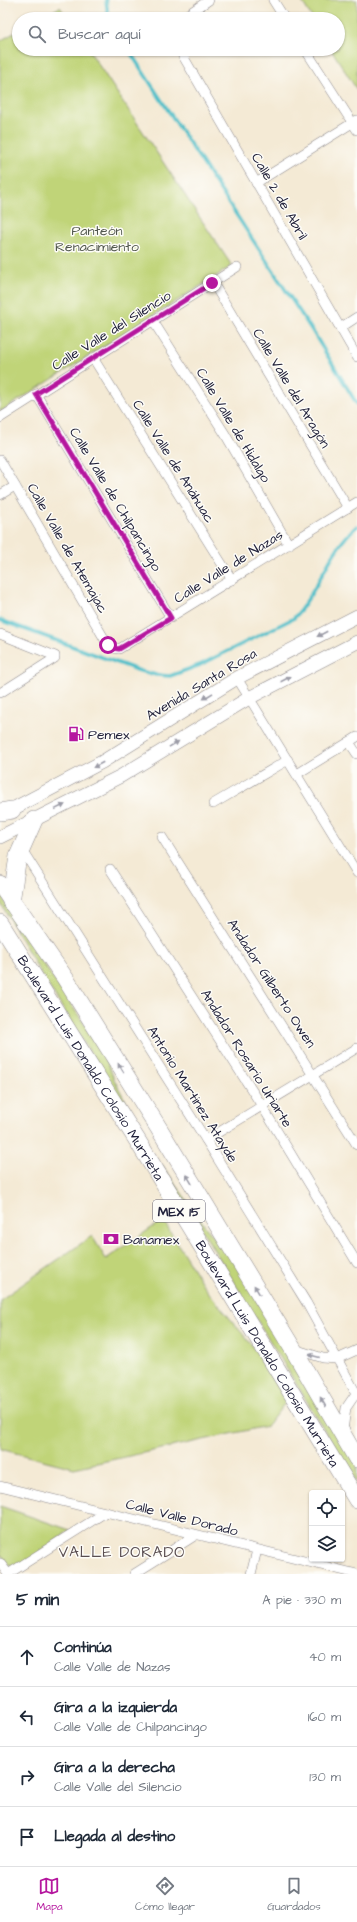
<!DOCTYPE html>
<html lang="es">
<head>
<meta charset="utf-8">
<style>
  :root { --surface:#fff; --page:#f2f2f3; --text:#1f2937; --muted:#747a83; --line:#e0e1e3; --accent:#b5179e }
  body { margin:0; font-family:"Architects Daughter",sans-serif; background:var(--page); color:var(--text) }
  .controls { position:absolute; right:12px; bottom:12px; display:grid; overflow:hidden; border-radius:4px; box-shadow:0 1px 3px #0004 }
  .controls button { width:36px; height:36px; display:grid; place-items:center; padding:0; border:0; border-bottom:1px solid var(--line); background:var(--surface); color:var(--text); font:20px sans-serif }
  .stop { position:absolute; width:12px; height:12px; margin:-9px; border:3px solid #b5179e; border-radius:50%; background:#fff }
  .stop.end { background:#b5179e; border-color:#fff; box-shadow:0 1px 4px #0008 }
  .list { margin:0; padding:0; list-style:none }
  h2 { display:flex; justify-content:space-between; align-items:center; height:52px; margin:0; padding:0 16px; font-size:17px }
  h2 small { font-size:13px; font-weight:400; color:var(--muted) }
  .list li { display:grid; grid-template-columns:26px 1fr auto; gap:12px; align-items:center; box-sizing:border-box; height:60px; padding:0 16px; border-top:1px solid var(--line) }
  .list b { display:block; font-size:15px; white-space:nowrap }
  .list p { margin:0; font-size:13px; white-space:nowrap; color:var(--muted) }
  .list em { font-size:13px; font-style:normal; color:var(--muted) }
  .icon { flex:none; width:22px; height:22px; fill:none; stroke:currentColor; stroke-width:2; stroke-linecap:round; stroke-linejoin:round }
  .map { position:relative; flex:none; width:357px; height:1574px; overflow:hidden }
  .search { position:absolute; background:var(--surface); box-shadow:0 1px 3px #0004; left:12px; right:12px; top:12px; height:44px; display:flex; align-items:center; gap:10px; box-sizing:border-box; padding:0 14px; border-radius:22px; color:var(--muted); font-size:15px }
  .sheet { height:292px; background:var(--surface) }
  nav { display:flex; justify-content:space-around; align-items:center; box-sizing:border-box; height:56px; border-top:1px solid var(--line); background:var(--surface); font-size:11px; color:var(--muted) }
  nav a { display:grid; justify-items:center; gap:2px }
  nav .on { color:var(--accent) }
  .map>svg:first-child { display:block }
  .green { fill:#c0d478; stroke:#717b5a }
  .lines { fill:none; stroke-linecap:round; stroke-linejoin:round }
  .stream { stroke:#52c0ca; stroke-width:3.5 }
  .street-casing { stroke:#8b8688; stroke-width:10 }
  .secondary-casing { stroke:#8b8688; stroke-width:14 }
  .highway-casing { stroke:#8b8688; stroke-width:18 }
  .street { stroke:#fff; stroke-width:9 }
  .secondary { stroke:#fff; stroke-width:13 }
  .highway { stroke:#fff; stroke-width:17 }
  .oneway { fill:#9c9ca7 }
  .route { stroke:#b5179e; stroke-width:5 }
  .labels { text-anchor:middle; stroke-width:3; stroke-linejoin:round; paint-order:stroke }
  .shield { fill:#fdfcf7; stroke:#646373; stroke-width:1 }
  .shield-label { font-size:13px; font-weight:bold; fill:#22223b }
  .street-label { font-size:14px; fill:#22223b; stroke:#fdfcf7 }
  .park-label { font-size:14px; fill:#51574d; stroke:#fdfcf7 }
  .poi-label { font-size:14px; fill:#22223b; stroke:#fdfcf7; text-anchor:start }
  .neighbourhood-label { font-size:15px; letter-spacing:1px; fill:#5a4e51; stroke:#fdfcf7 }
</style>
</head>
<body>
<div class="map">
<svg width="357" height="1574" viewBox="0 0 357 1574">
  <rect width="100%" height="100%" fill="#fdfcf7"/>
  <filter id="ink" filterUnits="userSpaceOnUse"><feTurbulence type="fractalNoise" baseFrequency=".025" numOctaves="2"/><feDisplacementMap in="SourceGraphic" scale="8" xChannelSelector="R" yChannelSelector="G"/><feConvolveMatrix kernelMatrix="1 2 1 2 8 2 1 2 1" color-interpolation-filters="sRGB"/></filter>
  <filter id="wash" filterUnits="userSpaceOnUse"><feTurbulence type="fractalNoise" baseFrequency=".012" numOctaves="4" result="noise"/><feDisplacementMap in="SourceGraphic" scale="16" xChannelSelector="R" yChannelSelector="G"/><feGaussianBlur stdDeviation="0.9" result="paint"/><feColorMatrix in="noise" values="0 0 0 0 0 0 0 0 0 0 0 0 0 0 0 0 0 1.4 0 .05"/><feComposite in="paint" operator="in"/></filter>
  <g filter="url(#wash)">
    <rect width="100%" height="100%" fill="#f4ead5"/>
    <!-- green -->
    <g class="green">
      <path d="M 301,0 L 357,0 L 357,90 L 331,49 L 338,49 L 338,19 L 313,19 Z"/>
      <path d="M 60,7 L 68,19 L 39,19 Z"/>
      <path d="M 19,30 L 19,49 L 88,49 L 232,266 L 0,412 L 0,41 Z"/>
      <path d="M 1,895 L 31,946 L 103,1051 L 114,1079 L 138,1125 L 136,1126 L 41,974 L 0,902 Z"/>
      <path d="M 162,1165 L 207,1229 L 232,1258 L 357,1463 L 357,1483 Z"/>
      <path d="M 163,1220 L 205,1288 L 292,1394 L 267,1426 L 74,1468 L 0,1449 L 0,1300 L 92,1236 L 106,1259 Z"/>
      <path d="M 0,1506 L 70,1530 L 15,1571 L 0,1553 Z"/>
    </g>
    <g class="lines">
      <!-- stream -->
      <g class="stream">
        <path d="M 106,0 L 108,15 L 110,19"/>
        <path d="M 128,49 L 313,332 L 357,404"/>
        <path d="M 0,620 L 140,671 L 156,675 L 170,676 L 200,665 L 294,618 C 319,590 329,550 357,526"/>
      </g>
    </g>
  </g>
  <g filter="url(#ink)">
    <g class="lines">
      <defs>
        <g id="street">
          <path d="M 273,0 L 285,19"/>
          <path d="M 181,19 L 209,0"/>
          <path d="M 179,49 L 357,357"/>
          <path d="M 305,49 L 357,130"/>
          <path d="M 256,183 L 357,120"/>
          <path d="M 213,283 L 348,508"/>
          <path d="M 153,321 L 225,434 L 289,545"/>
          <path d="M 340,328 L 357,317"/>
          <path d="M 93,358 L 232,580"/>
          <path d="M 36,394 L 171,618"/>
          <path d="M 0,418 L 237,267"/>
          <path d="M 0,460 L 108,645 L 113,648 L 119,649 L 357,502"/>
          <path d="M 0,495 L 15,486"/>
          <path d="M 0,634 L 55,656 L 55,658 L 0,693"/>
          <path d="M 237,678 L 357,873"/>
          <path d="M 349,742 L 357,754"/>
          <path d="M 297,774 L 357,737"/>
          <path d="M 213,804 L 288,760"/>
          <path d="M 162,837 L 357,1145"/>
          <path d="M 21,848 L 206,1140 L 306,1302 L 357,1395"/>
          <path d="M 110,869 L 262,1106 L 357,1263"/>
          <path d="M 206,1140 L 357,1048"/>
          <path d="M 294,1349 L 323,1358 L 337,1359 L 357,1350"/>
          <path d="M 343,1431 L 346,1408 L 357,1392"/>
          <path d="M 0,1486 L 357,1574"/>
          <path d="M 0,1563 L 8,1574"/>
          <path d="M 8,1574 L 106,1512"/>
          <path d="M 134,1574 L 196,1535"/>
          <path d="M 251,1574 L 257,1550"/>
        </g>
        <g id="secondary">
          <path d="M 5,813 L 102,762 L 237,678 L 357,616"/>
          <path d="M 0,837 L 121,776 L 249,698 L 357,642"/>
        </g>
        <g id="highway">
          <path d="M 0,812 L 12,810"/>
          <path d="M 0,884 L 65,978 L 158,1127 L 293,1349 L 357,1459"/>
          <path d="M 11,902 L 18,856 L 34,820"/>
          <path id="s1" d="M 0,923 L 137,1140 L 357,1500"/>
        </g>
      </defs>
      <!-- street casing -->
      <use href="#street" class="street-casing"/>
      <!-- secondary casing -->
      <use href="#secondary" class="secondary-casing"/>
      <!-- highway casing -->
      <use href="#highway" class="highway-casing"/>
      <!-- street -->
      <use href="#street" class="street"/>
      <!-- secondary -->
      <use href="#secondary" class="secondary"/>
      <!-- highway -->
      <use href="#highway" class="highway"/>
    </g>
    <!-- one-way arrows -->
    <defs><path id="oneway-solid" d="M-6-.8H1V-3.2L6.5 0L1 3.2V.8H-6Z"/></defs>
    <g class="oneway">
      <use href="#oneway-solid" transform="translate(322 634) rotate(152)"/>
      <use href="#oneway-solid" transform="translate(286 679) rotate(-27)"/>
      <use href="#oneway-solid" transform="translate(208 696) rotate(148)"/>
      <use href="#oneway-solid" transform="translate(174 744) rotate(-31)"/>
      <use href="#oneway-solid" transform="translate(98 765) rotate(152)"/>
      <use href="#oneway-solid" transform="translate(60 807) rotate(-26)"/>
      <use href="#oneway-solid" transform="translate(121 1068) rotate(-122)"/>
      <use href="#oneway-solid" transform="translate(189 1179) rotate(-121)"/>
      <use href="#oneway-solid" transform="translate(257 1290) rotate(-121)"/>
      <use href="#oneway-solid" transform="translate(314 1356) rotate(-165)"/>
      <use href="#oneway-solid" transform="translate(323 1402) rotate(-120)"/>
    </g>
  </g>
  <g class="lines" filter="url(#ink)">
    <!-- route -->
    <path class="route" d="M 108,645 L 113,648 L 119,649 L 171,618 L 36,394 L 212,283"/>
  </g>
  <!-- icons -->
  <defs>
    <symbol id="fuel-bare" viewBox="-9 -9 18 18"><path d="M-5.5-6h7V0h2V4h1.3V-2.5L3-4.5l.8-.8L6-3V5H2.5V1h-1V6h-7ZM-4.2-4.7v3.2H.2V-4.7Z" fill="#b5179e" stroke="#fdfcf7" stroke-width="2.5" paint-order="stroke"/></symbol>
    <symbol id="bank-bare" viewBox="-9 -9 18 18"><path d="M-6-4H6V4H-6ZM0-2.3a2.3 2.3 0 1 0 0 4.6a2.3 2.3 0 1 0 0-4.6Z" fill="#b5179e" stroke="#fdfcf7" stroke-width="2.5" paint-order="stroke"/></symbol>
  </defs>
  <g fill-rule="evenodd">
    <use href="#fuel-bare" x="65" y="723" width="22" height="22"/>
    <use href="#bank-bare" x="100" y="1228" width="22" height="22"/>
  </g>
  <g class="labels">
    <!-- shield labels -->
    <rect class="shield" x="153" y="1200" width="52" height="22" rx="3"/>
    <g class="shield-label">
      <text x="179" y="1216">MEX 15</text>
    </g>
    <!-- street labels -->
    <g class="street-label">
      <text transform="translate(280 196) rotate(60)" y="5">Calle 2 de Abril</text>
      <text transform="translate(111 330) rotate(-32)" y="5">Calle Valle del Silencio</text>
      <text transform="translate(292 388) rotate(59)" y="5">Calle Valle del Aragón</text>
      <text transform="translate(234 425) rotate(59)" y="5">Calle Valle de Hidalgo</text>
      <text transform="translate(174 461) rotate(58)" y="5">Calle Valle de Anáhuac</text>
      <text transform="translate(116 499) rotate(59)" y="5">Calle Valle de Chilpancingo</text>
      <text transform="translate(68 548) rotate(60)" y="5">Calle Valle de Atemajac</text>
      <text transform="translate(228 566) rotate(-32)" y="5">Calle Valle de Nazas</text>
      <text transform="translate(201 684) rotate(-31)" y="5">Avenida Santa Rosa</text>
      <text transform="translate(272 983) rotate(57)" y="5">Andador Gilberto Owen</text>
      <text transform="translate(247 1058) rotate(58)" y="5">Andador Rosario Uriarte</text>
      <text dy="5" stroke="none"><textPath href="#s1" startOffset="171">Boulevard Luis Donaldo Colosio Murrieta</textPath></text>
      <text transform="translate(193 1094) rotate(58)" y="5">Antonio Martinez Atayde</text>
      <text dy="5" stroke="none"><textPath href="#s1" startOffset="507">Boulevard Luis Donaldo Colosio Murrieta</textPath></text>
      <text transform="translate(182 1517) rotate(14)" y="5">Calle Valle Dorado</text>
    </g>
    <!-- park labels -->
    <g class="park-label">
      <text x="97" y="235">Panteón<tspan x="97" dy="16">Renacimiento</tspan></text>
    </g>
    <!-- poi labels -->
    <g class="poi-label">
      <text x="88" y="739">Pemex</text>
      <text x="123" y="1244">Banamex</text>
    </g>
    <!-- neighbourhood labels -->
    <g class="neighbourhood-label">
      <text x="122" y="1557">VALLE DORADO</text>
    </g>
  </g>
</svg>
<div class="controls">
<button><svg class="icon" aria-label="locate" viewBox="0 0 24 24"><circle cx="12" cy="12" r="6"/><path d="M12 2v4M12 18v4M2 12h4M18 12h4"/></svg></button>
<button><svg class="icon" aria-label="layers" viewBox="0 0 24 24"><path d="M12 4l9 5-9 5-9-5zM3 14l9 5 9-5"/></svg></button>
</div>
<div class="stop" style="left:108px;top:645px"></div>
<div class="stop end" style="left:212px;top:283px"></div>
<div class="search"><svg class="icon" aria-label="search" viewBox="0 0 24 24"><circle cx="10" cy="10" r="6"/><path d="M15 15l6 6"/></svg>Buscar aquí</div>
</div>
<section class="sheet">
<h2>5 min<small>A pie · 330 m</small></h2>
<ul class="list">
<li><svg class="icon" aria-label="ahead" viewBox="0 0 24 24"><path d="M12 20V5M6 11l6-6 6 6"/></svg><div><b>Continúa</b><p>Calle Valle de Nazas</p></div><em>40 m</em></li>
<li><svg class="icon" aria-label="left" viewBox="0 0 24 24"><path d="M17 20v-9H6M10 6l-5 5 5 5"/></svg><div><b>Gira a la izquierda</b><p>Calle Valle de Chilpancingo</p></div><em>160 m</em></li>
<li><svg class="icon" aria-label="right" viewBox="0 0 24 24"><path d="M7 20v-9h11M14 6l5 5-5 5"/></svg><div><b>Gira a la derecha</b><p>Calle Valle del Silencio</p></div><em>130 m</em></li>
<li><svg class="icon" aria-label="arrive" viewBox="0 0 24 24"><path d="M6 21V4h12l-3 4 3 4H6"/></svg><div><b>Llegada al destino</b></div></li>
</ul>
</section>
<nav>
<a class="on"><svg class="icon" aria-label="map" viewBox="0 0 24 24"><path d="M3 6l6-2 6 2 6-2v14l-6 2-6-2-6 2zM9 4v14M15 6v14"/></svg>Mapa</a>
<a><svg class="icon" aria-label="directions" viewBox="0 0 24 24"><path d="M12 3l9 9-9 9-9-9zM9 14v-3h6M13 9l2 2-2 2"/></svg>Cómo llegar</a>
<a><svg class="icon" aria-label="saved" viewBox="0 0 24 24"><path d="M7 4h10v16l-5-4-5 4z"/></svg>Guardados</a>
</nav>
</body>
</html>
